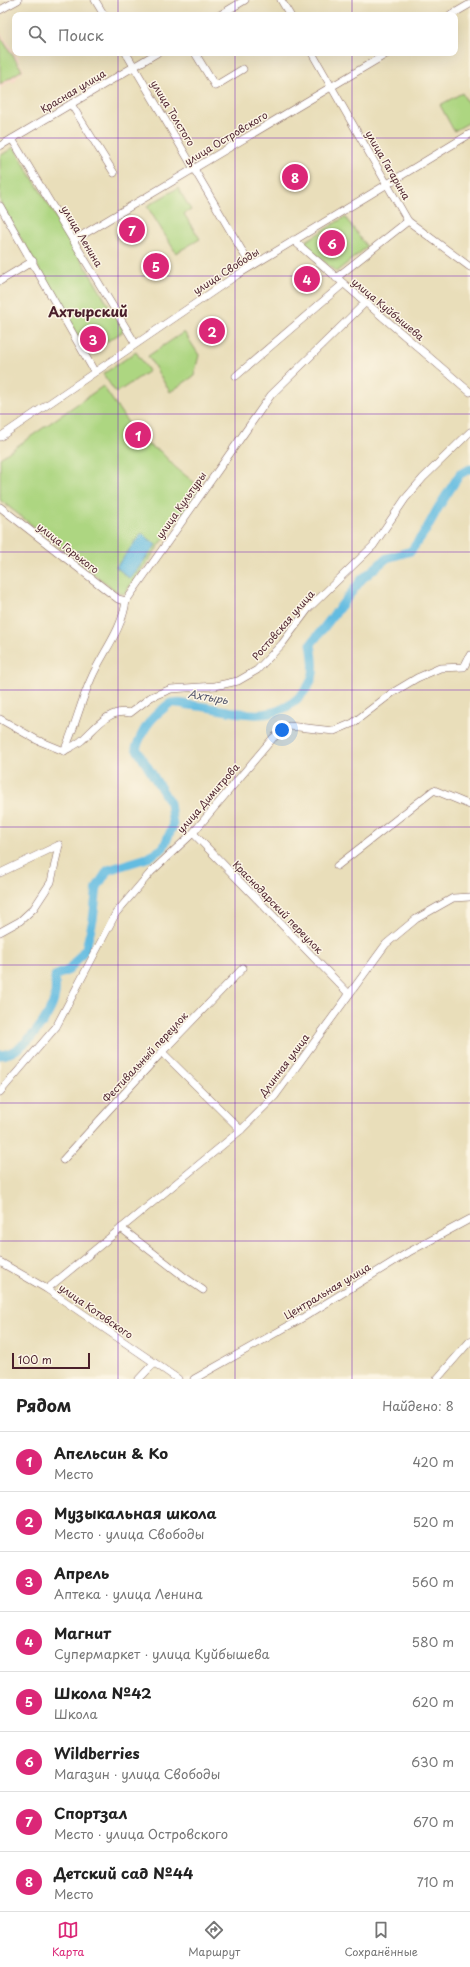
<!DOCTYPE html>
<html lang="ru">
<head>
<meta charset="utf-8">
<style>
  :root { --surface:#fff; --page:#f6f6f6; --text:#222; --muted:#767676; --line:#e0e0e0; --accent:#db2777 }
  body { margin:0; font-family:"Playpen Sans",sans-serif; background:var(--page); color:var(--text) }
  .scale { position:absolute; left:12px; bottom:10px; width:78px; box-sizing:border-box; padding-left:4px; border:2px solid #4a1f2b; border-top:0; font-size:11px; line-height:14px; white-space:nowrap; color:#4a1f2b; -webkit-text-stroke:3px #fcf5e5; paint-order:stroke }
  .you { position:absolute; left:282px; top:730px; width:14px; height:14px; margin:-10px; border:3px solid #fff; border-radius:50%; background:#1a73e8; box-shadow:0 0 0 6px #1a73e833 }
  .badge { display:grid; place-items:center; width:26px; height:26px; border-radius:50%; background:var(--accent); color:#fff; font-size:13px; font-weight:700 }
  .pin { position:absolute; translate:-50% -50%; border:2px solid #fff; box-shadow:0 1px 4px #0006 }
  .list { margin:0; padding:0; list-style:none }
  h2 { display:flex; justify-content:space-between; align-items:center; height:52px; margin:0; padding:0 16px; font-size:17px }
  h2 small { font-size:13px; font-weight:400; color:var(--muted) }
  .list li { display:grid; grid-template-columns:26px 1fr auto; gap:12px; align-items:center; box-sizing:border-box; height:60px; padding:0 16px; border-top:1px solid var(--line) }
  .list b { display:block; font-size:15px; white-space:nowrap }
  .list p { margin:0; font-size:13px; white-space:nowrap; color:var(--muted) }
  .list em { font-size:13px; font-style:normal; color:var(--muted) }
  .icon { flex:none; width:22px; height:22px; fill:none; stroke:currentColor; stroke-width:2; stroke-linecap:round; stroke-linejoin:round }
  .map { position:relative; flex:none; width:470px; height:1379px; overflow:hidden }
  .search { position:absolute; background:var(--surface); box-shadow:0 4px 16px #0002; left:12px; right:12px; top:12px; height:44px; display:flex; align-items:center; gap:10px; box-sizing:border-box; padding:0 14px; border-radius:8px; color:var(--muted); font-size:15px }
  .sheet { height:532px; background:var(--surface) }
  nav { display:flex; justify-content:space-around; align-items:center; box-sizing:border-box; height:56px; border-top:1px solid var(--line); background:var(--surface); font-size:11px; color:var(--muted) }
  nav a { display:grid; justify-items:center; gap:2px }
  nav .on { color:var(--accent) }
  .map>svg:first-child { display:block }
  .built { fill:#f5d3c2 }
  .green { fill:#add681; stroke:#7c7a56 }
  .water { fill:#64bce1; stroke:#576e86 }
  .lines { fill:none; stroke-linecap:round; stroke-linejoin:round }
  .river { stroke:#64bce1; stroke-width:9 }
  .minor-casing { stroke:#82625d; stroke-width:8 }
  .minor { stroke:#fff; stroke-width:7 }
  .grid { fill:none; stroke:#7b2cbf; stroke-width:1; stroke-opacity:0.55 }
  .labels { text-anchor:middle; stroke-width:3; stroke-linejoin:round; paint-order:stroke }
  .street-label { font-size:10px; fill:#4a1f2b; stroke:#fcf5e5 }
  .water-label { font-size:11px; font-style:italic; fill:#53566b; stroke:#fcf5e5 }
  .district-label { font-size:14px; font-weight:bold; fill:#4a1f2b; stroke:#fcf5e5 }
</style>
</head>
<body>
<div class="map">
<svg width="470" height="1379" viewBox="0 0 470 1379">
  <rect width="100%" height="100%" fill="#fcf5e5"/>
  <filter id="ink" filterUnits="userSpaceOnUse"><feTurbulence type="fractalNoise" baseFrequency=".025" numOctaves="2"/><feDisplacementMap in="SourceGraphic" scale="8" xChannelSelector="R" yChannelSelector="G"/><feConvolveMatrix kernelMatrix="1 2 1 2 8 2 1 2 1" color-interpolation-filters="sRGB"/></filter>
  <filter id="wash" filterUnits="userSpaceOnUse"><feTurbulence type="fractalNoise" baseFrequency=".012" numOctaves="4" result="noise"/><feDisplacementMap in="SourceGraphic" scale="16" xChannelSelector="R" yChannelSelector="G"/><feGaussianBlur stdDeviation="0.9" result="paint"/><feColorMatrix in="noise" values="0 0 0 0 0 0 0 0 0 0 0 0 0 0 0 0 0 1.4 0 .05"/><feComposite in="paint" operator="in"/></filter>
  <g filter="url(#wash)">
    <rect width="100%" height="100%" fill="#e9deba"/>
    <!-- built -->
    <path class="built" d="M 0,32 L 19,59 L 18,61 L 24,70 L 16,77 L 17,79 L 14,82 L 10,81 L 0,89 Z"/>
    <!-- green -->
    <g class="green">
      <path d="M 0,36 L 22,70 L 0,84 Z"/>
      <path d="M 462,93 L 470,107 L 470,122 L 454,131 L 440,105 Z"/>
      <path d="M 14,147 L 124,331 L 88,353 L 0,202 L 0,156 Z"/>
      <path d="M 178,188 L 191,210 L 184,214 L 200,239 L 176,253 L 147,206 Z"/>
      <path d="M 345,217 L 367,247 L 336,272 L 303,243 Z"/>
      <path d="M 184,332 L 199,355 L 194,376 L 170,392 L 148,356 Z"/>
      <path d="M 136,352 L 149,371 L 116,393 L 103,374 Z"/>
      <path d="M 103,386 L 133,430 L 130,436 L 160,451 L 175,467 L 201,488 L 124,594 L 117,592 L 0,500 L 0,458 Z"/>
    </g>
    <!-- water -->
    <path class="water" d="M 142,533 L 156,545 L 130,579 L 116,567 Z"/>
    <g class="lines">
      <!-- river -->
      <path class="river" d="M 0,1055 C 23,1054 52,1016 55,995 C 56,989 55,982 55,976 L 69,970 L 86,948 L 93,920 L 97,887 L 108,870 L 147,858 L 163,848 L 173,826 L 170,803 L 136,748 C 142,732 149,719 163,709 C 165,707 168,704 171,703 C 176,702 184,704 189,705 C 224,707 267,728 297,699 C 317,681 315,668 311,644 L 362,579 L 387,558 L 411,551 L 426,530 L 438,508 L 460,474 L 470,469"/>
    </g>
  </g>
  <g filter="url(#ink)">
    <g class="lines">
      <defs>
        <g id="minor">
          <path d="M 95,0 L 104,15"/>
          <path d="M 281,0 L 290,15"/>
          <path d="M 0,10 L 18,0"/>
          <path d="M 220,15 L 245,0"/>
          <path d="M 451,15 L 470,4"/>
          <path d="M 126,53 L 251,266"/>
          <path d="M 195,53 L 215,86 L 243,69"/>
          <path d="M 312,53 L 408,221 L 470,267"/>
          <path d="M 71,104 L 114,173"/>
          <path d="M 12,139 L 135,343"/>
          <path d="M 0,146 L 157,53"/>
          <path d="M 0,206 L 94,371"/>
          <path d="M 74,240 L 388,53"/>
          <path d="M 293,240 L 470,392"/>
          <path d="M 336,278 L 408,221"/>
          <path d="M 0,281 L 33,261"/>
          <path d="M 236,376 L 343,284"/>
          <path d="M 0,437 L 237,275 L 470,134"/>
          <path d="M 0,507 L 118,599 L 126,601"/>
          <path d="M 0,719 L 37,740 L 64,751"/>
          <path d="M 64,751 C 75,728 80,703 91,679 C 102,653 122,631 126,601 L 271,395 L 365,303"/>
          <path d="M 64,751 C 69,748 76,745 81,741 C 95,729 108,708 130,713 L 151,697 L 171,689 L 215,686 L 238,681 L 257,670 L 282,644 L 308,609 L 373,546 L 405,499 L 423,478 L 470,432"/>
          <path d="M 193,833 L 349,994"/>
          <path d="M 337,866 L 434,790 L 470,805"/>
          <path d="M 0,873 L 59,845"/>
          <path d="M 0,932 L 20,921 L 34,908 L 51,882 L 59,845"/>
          <path d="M 162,1052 L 241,1130"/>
          <path d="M 0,1092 L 56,1027 L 116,913 L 151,872 L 193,833 L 273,738 L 289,726 L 334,731 L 353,723 L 392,693 L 417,678 L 440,668 L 464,667 L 470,655"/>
          <path d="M 63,1160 L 162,1052 L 243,968"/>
          <path d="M 121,1228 L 183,1276 L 203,1290"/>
          <path d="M 0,1262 L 47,1289 L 178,1379"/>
          <path d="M 47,1289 L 241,1130 L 275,1096 L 386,944 L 416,919 L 453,898 L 470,897"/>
          <path d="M 139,1379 L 154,1363"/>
          <path d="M 194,1379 L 304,1317 L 409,1252 L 470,1219"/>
          <path d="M 437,1379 L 470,1341"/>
        </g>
      </defs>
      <!-- minor casing -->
      <use href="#minor" class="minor-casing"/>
      <!-- minor -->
      <use href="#minor" class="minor"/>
    </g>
  </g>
  <!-- grid -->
  <path class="grid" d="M 118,0 L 118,15M 235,0 L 235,15M 352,0 L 352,15M 118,53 L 118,1379M 235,53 L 235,1379M 352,53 L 352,1379M 0,138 L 470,138M 0,276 L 470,276M 0,414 L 470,414M 0,552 L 470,552M 0,690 L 470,690M 0,827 L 470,827M 0,965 L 470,965M 0,1103 L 470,1103M 0,1241 L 470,1241"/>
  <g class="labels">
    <!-- street labels -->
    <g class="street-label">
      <text transform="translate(73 91) rotate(-31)" y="4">Красная улица</text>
      <text transform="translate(173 113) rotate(59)" y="4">улица Толстого</text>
      <text transform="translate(226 138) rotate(-31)" y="4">улица Островского</text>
      <text transform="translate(388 165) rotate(60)" y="4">улица Гагарина</text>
      <text transform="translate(82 236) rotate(59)" y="4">улица Ленина</text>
      <text transform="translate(226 271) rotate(-33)" y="4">улица Свободы</text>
      <text transform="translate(388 309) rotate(40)" y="4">улица Куйбышева</text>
      <text transform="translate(181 505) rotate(-55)" y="4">улица Культуры</text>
      <text transform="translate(68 548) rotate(38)" y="4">улица Горького</text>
      <text transform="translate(283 625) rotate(-49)" y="4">Ростовская улица</text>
      <text transform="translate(208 798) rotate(-49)" y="4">улица Димитрова</text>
      <text transform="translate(278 907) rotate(46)" y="4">Краснодарский переулок</text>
      <text transform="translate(145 1057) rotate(-47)" y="4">Фестивальный переулок</text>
      <text transform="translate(284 1065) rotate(-53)" y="4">Длинная улица</text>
      <text transform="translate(327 1291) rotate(-31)" y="4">Центральная улица</text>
      <text transform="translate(96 1311) rotate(35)" y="4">улица Котовского</text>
    </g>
    <!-- water labels -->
    <g class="water-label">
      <text transform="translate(208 697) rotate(10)" y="4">Ахтырь</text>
    </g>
    <!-- district labels -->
    <g class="district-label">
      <text x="88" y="317">Ахтырский</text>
    </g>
  </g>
</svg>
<div class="scale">100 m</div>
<div class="you"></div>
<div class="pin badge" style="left:138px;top:435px">1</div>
<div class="pin badge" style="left:212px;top:331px">2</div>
<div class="pin badge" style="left:93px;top:339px">3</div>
<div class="pin badge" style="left:307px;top:279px">4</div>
<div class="pin badge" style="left:156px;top:266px">5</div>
<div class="pin badge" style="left:332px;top:243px">6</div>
<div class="pin badge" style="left:132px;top:230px">7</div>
<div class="pin badge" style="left:295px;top:177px">8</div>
<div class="search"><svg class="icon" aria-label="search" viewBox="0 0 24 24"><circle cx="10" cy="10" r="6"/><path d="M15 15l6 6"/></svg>Поиск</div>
</div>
<section class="sheet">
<h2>Рядом<small>Найдено: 8</small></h2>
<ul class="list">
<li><span class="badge">1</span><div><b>Апельсин &amp; Ко</b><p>Место</p></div><em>420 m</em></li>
<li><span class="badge">2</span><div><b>Музыкальная школа</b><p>Место · улица Свободы</p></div><em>520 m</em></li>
<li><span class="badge">3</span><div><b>Апрель</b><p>Аптека · улица Ленина</p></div><em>560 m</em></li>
<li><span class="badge">4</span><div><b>Магнит</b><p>Супермаркет · улица Куйбышева</p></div><em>580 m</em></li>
<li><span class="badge">5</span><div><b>Школа №42</b><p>Школа</p></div><em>620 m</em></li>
<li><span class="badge">6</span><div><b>Wildberries</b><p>Магазин · улица Свободы</p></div><em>630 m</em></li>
<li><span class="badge">7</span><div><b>Спортзал</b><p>Место · улица Островского</p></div><em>670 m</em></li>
<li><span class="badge">8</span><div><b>Детский сад №44</b><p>Место</p></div><em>710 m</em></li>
</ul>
</section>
<nav>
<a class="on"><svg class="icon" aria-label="map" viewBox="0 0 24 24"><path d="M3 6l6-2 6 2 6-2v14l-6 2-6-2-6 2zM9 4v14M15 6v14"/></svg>Карта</a>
<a><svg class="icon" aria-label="directions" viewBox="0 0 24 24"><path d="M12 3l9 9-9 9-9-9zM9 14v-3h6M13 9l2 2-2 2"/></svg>Маршрут</a>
<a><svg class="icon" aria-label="saved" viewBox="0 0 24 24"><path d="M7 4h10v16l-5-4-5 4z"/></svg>Сохранённые</a>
</nav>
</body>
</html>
